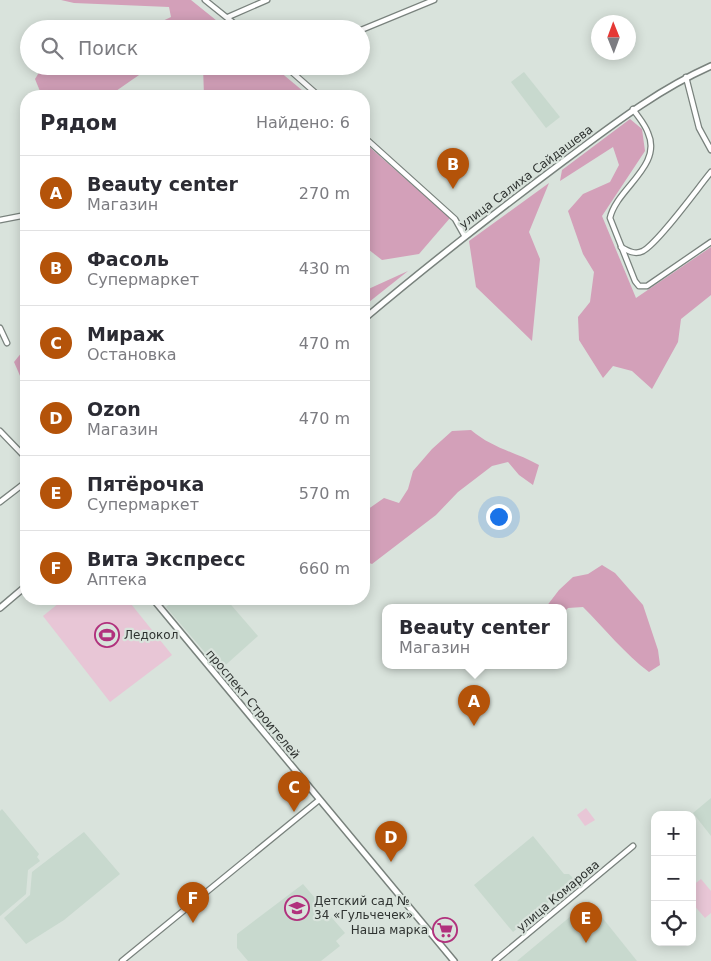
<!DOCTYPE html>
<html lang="ru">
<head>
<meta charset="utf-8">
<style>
  :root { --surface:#fff; --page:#f7f7f7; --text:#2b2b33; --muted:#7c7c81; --line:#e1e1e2; --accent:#b45309 }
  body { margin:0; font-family:"DejaVu Sans",sans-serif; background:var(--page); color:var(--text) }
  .controls { position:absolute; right:15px; bottom:15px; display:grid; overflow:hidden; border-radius:10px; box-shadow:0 2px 12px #0003 }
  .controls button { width:45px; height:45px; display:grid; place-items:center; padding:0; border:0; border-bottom:1px solid var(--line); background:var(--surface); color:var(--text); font:25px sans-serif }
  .compass { position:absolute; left:591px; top:15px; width:45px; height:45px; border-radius:50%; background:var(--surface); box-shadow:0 2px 12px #0003; rotate:359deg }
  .you { position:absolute; left:498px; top:516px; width:18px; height:18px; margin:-12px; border:4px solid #fff; border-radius:50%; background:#1a73e8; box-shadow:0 0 0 8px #1a73e833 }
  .badge { display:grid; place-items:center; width:32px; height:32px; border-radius:50%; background:var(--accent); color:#fff; font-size:16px; font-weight:700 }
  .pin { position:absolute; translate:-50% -41px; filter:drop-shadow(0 1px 2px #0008) }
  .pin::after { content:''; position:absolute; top:26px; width:18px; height:15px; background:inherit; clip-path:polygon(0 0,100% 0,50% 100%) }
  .popup { position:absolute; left:382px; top:604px; width:185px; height:65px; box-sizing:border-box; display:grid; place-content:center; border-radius:10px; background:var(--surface); filter:drop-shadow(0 1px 4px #0005); font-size:16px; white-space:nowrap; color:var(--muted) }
  .popup b { font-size:19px; color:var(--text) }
  .popup::after { content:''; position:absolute; left:50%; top:100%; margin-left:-10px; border:10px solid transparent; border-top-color:var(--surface) }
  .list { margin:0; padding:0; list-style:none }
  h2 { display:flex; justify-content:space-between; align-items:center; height:65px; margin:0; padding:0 20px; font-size:21px }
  h2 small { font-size:16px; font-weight:400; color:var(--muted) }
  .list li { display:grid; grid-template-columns:32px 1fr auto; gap:15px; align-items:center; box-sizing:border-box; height:75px; padding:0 20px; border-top:1px solid var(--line) }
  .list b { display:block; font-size:19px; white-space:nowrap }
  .list p { margin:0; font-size:16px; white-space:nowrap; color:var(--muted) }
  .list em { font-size:16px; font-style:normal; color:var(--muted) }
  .icon { flex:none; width:28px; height:28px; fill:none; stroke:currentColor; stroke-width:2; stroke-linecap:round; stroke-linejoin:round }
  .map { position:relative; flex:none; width:711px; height:961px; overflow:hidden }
  .search { position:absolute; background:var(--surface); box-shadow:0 2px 12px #0003; left:20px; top:20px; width:350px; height:55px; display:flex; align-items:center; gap:12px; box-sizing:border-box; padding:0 18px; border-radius:28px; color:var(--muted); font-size:19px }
  .panel { position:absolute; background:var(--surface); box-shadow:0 2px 12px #0003; left:20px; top:90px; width:350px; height:515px; border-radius:20px }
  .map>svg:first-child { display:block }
  .built { fill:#c8d9ce }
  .green { fill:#e8c6d6 }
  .forest { fill:#d3a0b9 }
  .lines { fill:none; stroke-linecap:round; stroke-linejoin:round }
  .minor-casing { stroke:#79827d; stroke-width:7 }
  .tertiary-casing { stroke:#79827d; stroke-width:8 }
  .minor { stroke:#fff; stroke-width:4.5 }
  .tertiary { stroke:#fff; stroke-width:5 }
  .labels { text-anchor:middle; stroke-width:4.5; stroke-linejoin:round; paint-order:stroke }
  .street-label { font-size:12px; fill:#2f3331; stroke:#d9e3dc }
  .poi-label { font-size:12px; fill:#2f3331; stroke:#d9e3dc; text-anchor:start }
</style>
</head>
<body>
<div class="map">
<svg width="711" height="961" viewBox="0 0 711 961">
  <rect width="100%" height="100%" fill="#d9e3dc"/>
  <!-- built -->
  <g class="built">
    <path d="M 524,72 L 560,117 L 546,128 L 511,82 Z"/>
    <path d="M 176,599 L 226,599 L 258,636 L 220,670 L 166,607 Z"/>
    <path d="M 711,798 L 711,836 L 693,813 Z"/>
    <path d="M 2,809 L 39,854 L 37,857 L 40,861 L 28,870 L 26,894 L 0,916 L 0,811 Z"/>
    <path d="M 84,832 L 120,874 L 64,920 L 26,944 L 4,918 L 30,895 L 32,872 Z"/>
    <path d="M 533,836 L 564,874 L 569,874 L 575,880 L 513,932 L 474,885 Z"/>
    <path d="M 303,884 L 345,933 L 336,941 L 340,946 L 321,961 L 248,961 L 237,948 L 237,934 Z"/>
    <path d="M 589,901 L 637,961 L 517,961 Z"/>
  </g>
  <!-- green -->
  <g class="green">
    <path d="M 64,599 L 127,599 L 172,655 L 110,702 L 43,616 Z"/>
    <path d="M 586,808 L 595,820 L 585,826 L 577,815 Z"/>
    <path d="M 701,879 L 711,891 L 711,913 L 705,918 L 692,903 L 692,886 Z"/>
  </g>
  <!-- forest -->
  <g class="forest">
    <path d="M 61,0 L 191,0 L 227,29 L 92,29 L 154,25 L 171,17 L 169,7 L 74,3 Z"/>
    <path d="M 43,66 L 152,66 L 116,91 L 104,96 L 42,96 L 35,79 Z"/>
    <path d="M 203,66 L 273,66 L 309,96 L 204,96 Z"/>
    <path d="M 630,119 L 642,129 L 645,151 L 602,216 L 636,298 L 711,247 L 711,295 L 681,319 L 678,342 L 652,389 L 632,371 L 613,366 L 603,378 L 579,340 L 578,317 L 590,302 L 594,272 L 583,254 L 568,211 L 583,194 L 610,182 L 619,165 L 613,147 L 560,181 L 562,170 Z"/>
    <path d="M 366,144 L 450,218 L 419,254 L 382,260 L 364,246 L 364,145 Z"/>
    <path d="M 549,183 L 529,232 L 540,259 L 532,341 L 476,287 L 469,241 Z"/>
    <path d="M 408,271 L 364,306 L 364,291 Z"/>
    <path d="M 26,347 L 26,385 L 24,385 L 14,362 Z"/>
    <path d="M 471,430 C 492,448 515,452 539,465 L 533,485 L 519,475 L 508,462 L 492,466 L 458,492 L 436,515 L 372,564 L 364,561 L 364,512 L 384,498 L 399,503 L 408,489 L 413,471 L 432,449 L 452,431 Z"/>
    <path d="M 602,565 L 615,573 L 643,605 L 658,650 L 660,665 L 649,672 C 625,654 604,628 583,607 L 568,608 L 563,613 L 563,607 L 546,607 L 559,590 L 573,577 L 588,574 Z"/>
  </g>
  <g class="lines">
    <defs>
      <g id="minor">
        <path d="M 205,0 L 241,29"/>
        <path d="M 228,17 L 267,0"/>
        <path d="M 361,30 L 434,0"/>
        <path d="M 285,66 L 319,96"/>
        <path d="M 686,77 L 699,128 L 711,150"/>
        <path d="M 633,109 C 638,117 645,124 648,133 C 663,166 616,189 610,218 L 635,281 L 639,286 L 647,286 L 711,242"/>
        <path d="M 364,137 L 455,219 L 464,235"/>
        <path d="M 0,220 L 26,215"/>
        <path d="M 621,247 C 628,251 635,255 643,251 C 659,242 697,189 711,172"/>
        <path d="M 0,328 L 7,343"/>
        <path d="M 0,431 L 26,458"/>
        <path d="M 0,502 L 26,482"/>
        <path d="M 122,961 L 319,800"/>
        <path d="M 495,961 L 633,846"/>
      </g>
      <g id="tertiary">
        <path d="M 364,319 C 429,264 496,212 564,161 C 611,126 657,90 711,66"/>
        <path d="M 153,599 L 454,961"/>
        <path d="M 0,608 L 26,586"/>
      </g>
    </defs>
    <!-- minor casing -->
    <use href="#minor" class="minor-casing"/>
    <!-- tertiary casing -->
    <use href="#tertiary" class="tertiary-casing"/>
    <!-- minor -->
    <use href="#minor" class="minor"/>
    <!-- tertiary -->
    <use href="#tertiary" class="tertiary"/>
  </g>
  <!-- icons -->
  <defs>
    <symbol id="stadium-ring" viewBox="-11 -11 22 22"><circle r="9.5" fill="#d9e3dc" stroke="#b1317d" stroke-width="1.5"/><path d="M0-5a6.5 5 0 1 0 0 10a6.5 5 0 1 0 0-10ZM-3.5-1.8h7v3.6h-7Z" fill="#b1317d"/></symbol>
    <symbol id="school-ring" viewBox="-11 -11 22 22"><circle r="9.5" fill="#d9e3dc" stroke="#b1317d" stroke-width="1.5"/><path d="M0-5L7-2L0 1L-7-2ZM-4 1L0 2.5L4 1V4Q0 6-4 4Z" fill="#b1317d"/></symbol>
    <symbol id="supermarket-ring" viewBox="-11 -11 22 22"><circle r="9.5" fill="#d9e3dc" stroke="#b1317d" stroke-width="1.5"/><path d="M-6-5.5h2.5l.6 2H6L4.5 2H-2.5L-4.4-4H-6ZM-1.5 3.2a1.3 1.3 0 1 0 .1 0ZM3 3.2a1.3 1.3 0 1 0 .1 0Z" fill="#b1317d"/></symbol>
  </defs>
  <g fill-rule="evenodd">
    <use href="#stadium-ring" x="93" y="621" width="28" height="28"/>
    <use href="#school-ring" x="283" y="894" width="28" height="28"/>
    <use href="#supermarket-ring" x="431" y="916" width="28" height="28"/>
  </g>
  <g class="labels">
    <!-- street labels -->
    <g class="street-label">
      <text transform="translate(526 177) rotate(-37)" y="4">улица Салиха Сайдашева</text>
      <text transform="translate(253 704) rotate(50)" y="4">проспект Строителей</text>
      <text transform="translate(558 896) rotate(-40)" y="4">улица Комарова</text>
    </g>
    <!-- poi labels -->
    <g class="poi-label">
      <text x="124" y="639">Ледокол</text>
      <text x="314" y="905">Детский сад №<tspan x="314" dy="14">34 «Гульчечек»</tspan></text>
      <text x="428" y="934" text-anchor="end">Наша марка</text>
    </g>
  </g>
</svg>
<div class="controls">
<button>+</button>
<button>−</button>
<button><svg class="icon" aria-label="locate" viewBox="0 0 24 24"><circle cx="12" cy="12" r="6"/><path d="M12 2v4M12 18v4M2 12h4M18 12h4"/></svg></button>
</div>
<svg class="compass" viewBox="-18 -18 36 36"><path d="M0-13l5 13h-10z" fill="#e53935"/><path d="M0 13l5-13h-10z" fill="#7c7c81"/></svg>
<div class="you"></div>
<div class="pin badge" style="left:474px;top:726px">A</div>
<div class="popup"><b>Beauty center</b>Магазин</div>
<div class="pin badge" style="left:453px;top:189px">B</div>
<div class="pin badge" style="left:294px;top:812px">C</div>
<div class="pin badge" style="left:391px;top:862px">D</div>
<div class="pin badge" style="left:586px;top:943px">E</div>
<div class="pin badge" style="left:193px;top:923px">F</div>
<div class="search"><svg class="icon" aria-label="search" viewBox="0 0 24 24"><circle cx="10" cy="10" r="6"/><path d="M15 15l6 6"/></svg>Поиск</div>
<section class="panel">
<h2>Рядом<small>Найдено: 6</small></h2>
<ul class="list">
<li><span class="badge">A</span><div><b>Beauty center</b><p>Магазин</p></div><em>270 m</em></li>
<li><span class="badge">B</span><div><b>Фасоль</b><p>Супермаркет</p></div><em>430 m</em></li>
<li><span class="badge">C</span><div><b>Мираж</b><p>Остановка</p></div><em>470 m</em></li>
<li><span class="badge">D</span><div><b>Ozon</b><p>Магазин</p></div><em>470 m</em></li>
<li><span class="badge">E</span><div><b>Пятёрочка</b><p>Супермаркет</p></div><em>570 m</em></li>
<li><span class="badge">F</span><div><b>Вита Экспресс</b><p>Аптека</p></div><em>660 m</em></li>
</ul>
</section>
</div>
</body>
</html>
